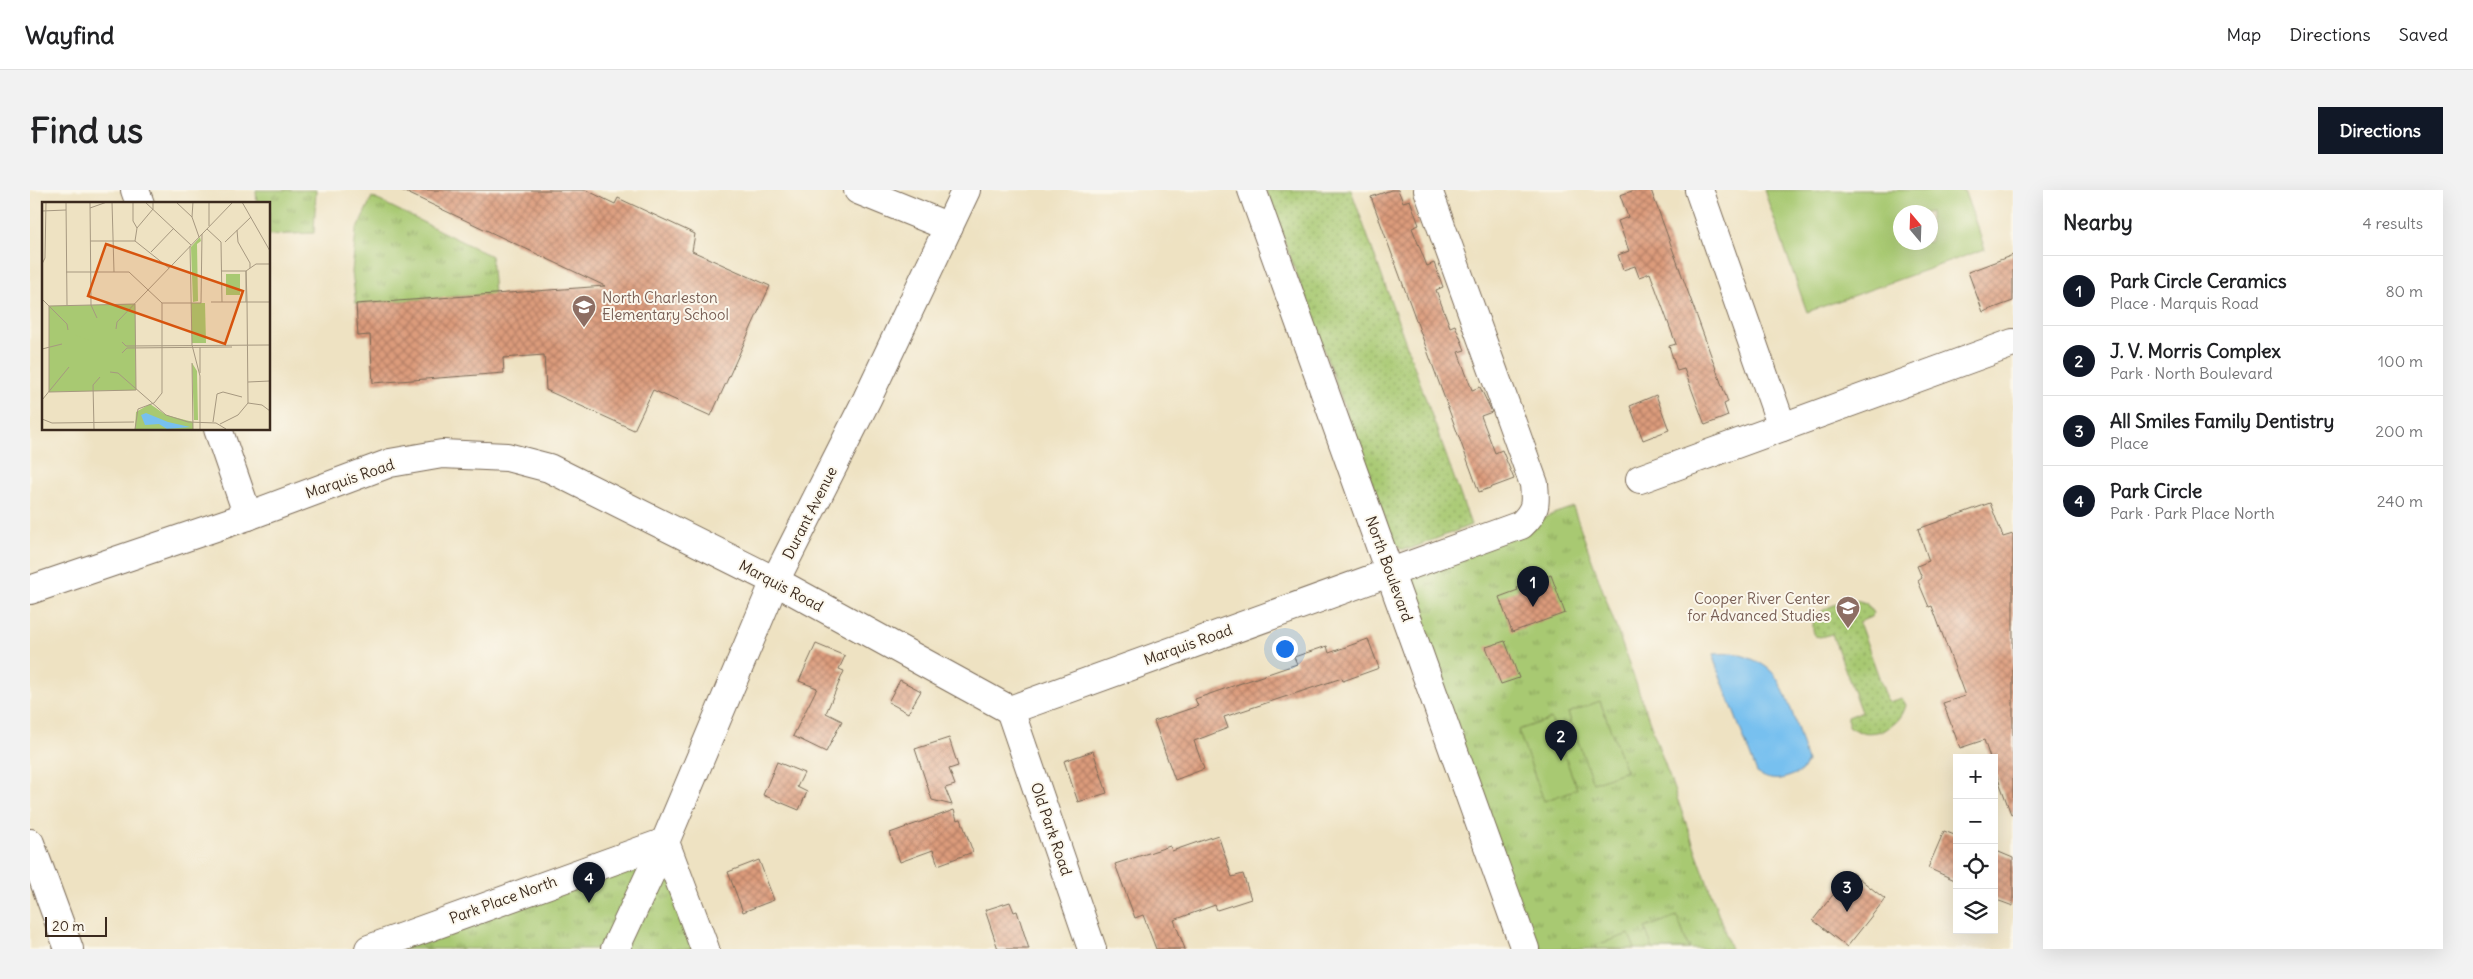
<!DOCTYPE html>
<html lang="en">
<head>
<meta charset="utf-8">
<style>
  :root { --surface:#fff; --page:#f2f2f2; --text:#202124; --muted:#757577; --line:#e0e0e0; --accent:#111827 }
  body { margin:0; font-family:Delius,sans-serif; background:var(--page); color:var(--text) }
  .controls { position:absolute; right:15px; bottom:15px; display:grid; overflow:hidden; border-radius:0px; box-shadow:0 5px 20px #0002 }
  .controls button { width:45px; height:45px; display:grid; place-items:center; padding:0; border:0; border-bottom:1px solid var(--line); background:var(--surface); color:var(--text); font:25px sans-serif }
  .compass { position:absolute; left:1863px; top:15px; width:45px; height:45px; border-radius:50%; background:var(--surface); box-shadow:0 5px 20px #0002; rotate:341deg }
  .scale { position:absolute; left:15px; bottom:12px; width:62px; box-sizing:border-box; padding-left:5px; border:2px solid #3b2a1e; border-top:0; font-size:14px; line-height:18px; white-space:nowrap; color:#3b2a1e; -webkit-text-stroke:4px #fbf7ec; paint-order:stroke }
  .you { position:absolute; left:1254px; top:458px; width:18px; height:18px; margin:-12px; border:4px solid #fff; border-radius:50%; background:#1a73e8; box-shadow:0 0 0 8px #1a73e833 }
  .badge { display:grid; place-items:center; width:32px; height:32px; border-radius:50%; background:var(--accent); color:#fff; font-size:16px; font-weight:700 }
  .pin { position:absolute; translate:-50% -41px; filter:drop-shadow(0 1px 2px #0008) }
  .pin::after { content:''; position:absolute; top:26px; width:18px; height:15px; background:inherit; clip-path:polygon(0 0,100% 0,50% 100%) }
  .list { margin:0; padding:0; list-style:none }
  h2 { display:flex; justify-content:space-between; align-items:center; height:65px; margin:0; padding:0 20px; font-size:21px }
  h2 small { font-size:16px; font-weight:400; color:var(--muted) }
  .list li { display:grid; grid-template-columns:32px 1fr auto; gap:15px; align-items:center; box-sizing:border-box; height:70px; padding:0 20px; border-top:1px solid var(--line) }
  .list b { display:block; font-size:19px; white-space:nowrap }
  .list p { margin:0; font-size:16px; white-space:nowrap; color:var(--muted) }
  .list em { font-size:16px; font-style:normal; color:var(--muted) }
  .icon { flex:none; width:28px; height:28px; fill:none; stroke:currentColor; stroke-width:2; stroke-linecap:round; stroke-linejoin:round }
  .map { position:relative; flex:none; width:1983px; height:759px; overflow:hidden; border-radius:0px }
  header { display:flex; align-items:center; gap:30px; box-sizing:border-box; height:70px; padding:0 25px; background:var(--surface); border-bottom:1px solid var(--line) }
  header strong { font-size:24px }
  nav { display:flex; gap:28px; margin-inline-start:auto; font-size:18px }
  .intro { display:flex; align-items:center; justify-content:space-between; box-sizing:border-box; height:120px; padding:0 30px }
  h1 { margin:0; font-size:35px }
  .button { padding:12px 22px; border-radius:0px; background:var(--accent); color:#fff; font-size:18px; font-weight:700 }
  main { display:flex; gap:30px; padding:0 30px }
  aside { flex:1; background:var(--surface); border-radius:0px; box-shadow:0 5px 20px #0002 }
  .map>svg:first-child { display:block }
  .grass { fill:url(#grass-dots); stroke:#727a48 }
  .park { fill:url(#park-tufts); stroke:#727a48 }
  .pitch { fill:#a8c972; stroke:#727a48; fill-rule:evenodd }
  .water { fill:#77c0ef; stroke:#597586 }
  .building { fill:url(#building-cross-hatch) }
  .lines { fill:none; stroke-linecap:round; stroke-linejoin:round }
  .minor-casing { stroke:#7a6a57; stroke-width:30 }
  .major-casing { stroke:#7a6a57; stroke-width:30 }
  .minor { stroke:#fff; stroke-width:28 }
  .major { stroke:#fff; stroke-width:28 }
  .labels { text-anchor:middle; stroke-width:4; stroke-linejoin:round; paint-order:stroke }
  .education-label { font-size:15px; fill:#785e54; stroke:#fbf7ec; text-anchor:start }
  .street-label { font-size:15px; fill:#3b2a1e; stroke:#fbf7ec }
  .inset-road { fill:none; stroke:#a69880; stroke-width:1 }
  .view { fill:#d7540e; fill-opacity:0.15; stroke:#d7540e; stroke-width:2.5 }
  .inset-edge { fill:none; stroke:#3b2a1e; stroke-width:2.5 }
</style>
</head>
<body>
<header>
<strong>Wayfind</strong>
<nav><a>Map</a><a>Directions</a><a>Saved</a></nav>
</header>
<div class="intro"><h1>Find us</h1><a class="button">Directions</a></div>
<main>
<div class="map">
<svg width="1983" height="759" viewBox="0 0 1983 759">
  <defs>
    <pattern id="grass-dots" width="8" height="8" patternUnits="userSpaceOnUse" patternTransform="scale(1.25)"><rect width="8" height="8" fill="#a8c972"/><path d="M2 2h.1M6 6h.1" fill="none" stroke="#8aa35d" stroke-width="1.8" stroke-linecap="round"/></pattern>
    <pattern id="park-tufts" width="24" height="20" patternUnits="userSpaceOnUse" patternTransform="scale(1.25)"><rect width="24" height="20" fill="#a8c972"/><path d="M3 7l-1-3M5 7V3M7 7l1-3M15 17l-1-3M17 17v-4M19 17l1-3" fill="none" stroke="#8aa35d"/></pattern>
    <pattern id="building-cross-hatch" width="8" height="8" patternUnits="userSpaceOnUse" patternTransform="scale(1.25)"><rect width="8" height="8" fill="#dc9b7c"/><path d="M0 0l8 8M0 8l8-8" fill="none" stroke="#b47f65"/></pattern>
  </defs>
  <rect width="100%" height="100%" fill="#fbf7ec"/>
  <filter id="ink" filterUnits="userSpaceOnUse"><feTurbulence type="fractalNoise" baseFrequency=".02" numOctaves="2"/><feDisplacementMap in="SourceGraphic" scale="10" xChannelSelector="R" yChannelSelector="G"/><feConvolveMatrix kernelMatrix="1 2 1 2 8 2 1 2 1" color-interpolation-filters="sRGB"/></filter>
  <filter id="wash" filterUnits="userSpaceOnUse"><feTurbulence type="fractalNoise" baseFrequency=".0096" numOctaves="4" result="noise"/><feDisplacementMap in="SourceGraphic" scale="20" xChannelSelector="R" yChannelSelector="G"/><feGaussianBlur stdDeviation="1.12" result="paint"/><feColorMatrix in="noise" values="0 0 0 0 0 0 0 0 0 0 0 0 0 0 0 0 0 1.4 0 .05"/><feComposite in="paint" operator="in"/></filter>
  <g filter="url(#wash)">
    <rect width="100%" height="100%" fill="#eee2c2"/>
    <!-- grass -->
    <g class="grass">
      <path d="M 1236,0 L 1321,0 L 1441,335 L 1380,359 L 1371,359 L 1362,348 Z"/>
      <path d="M 1826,410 L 1836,413 L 1843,423 L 1841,427 L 1829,432 L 1858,512 L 1872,508 L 1876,515 C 1870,540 1838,551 1818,536 L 1818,527 L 1831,522 L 1802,444 L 1790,447 L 1785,446 C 1774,421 1808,412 1826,410 Z"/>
    </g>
    <!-- park -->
    <g class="park">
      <path d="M 226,0 L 286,0 L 284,43 L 239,45 L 239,14 L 227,14 Z"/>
      <path d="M 342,7 L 461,66 L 464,104 L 326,114 L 322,82 L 326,41 Z"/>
      <path d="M 1543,317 L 1701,759 L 1495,759 L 1360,383 Z"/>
      <path d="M 635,652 L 667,759 L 339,759 Z"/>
    </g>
    <!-- pitch -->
    <g class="pitch">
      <path d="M 1734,0 L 1934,0 L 1955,59 L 1777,122 ZM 1900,22 L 1900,52 L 1870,52 L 1870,22 Z"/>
      <path d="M 1570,511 L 1596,581 L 1563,593 L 1538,523 Z"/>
      <path d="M 1521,529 L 1547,599 L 1514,611 L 1488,540 Z"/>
      <path d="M 1647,726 L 1659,759 L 1623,759 L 1615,738 Z"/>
      <path d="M 1599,744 L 1605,759 L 1567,759 L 1566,755 Z"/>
    </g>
    <!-- water -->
    <path class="water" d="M 1703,463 C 1716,466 1730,471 1741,481 C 1757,497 1771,550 1777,572 L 1771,582 C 1753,589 1744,594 1727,583 L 1684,470 L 1684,464 Z"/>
    <g id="blocks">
      <!-- building -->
      <g class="building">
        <path d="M 371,0 L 556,0 L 585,14 L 588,8 L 665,44 L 662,61 L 740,96 L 681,226 L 623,200 L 604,240 L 516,200 L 514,165 L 473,168 L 474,183 L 343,193 L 340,145 L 328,146 L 326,114 L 575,96 Z"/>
        <path d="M 1361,0 L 1368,0 L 1373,12 L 1380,10 L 1389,35 L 1382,38 L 1397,76 L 1404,73 L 1413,97 L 1406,100 L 1420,137 L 1425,135 L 1435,160 L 1428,162 L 1442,200 L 1450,197 L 1462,222 L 1451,226 L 1465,263 L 1472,260 L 1484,289 L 1449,302 L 1341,7 Z"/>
        <path d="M 1605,0 L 1621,0 L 1698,212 L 1694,214 L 1698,226 L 1675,235 L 1654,179 L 1647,181 L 1639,156 L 1646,154 L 1620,83 L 1609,87 L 1605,76 L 1593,80 L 1588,65 L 1599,61 L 1588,31 L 1598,27 L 1590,5 Z"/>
        <path d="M 1983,65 L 1983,111 L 1953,122 L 1938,82 Z"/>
        <path d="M 1626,205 L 1639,240 L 1613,250 L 1600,216 Z"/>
        <path d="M 1960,313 L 1973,347 L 1983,344 L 1983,623 L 1981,624 L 1964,578 L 1964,568 L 1960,568 L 1954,550 L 1930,558 L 1913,513 L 1935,506 L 1902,416 L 1899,417 L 1888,391 L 1892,388 L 1887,376 L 1899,371 L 1888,339 Z"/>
        <path d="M 1521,385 L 1535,423 L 1482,442 L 1469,407 L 1488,400 L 1487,398 Z"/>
        <path d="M 1338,449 L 1349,478 L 1313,491 L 1312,488 L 1194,527 L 1198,538 L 1164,551 L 1174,579 L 1145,590 L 1124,531 L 1168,516 L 1165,509 L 1267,474 L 1264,467 L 1297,456 L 1299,463 Z"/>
        <path d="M 1475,451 L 1489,488 L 1471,494 L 1456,457 Z"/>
        <path d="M 786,454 L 815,466 L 809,479 L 814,481 L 796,523 L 812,531 L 796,562 L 763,546 L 787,498 L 769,491 Z"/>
        <path d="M 870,490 L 891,501 L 878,523 L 858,512 Z"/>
        <path d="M 919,548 L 928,576 L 919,579 L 925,595 L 915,598 L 922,615 L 902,610 L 885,559 Z"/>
        <path d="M 1063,561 L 1077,603 L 1048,612 L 1034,571 Z"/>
        <path d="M 747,572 L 774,583 L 767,597 L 777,602 L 769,620 L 733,605 Z"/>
        <path d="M 924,620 L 927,630 L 931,629 L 943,662 L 908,675 L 903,660 L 870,672 L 860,643 Z"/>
        <path d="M 1914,641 L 1927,646 L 1927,691 L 1898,678 Z"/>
        <path d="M 1188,645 L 1202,687 L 1213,684 L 1221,709 L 1187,720 L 1185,715 L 1144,730 L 1155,759 L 1126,759 L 1113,725 L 1105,728 L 1085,674 L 1140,656 L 1142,661 Z"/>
        <path d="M 1964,660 L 1983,668 L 1983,716 L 1964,709 Z"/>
        <path d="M 729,670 L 744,710 L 713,722 L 698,682 Z"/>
        <path d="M 1821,682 L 1855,709 L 1817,757 L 1783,730 Z"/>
        <path d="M 980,712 L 984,722 L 987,721 L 999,759 L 968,759 L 955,720 Z"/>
      </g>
    </g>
  </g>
  <g filter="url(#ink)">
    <use href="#blocks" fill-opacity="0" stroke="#7a6a57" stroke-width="1"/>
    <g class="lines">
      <defs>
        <g id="minor">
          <path d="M 105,0 L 110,14"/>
          <path d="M 828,0 L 919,37"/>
          <path d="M 1222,0 L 1495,759"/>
          <path d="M 1669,0 L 1752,237"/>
          <path d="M 188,239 L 218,326"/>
          <path d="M 1610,289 L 1983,153"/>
          <path d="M 0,400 L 218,326 L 360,273 L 412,264 L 477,267 L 519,278 L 745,391 L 980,520 L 1491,335 C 1506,321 1506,314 1504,294 L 1398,0"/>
          <path d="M 980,520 L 1062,759"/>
          <path d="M 339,759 L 635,652 L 675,759"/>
          <path d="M 585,759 L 635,652 L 745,391 L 837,209 L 936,0"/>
        </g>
        <path id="major" d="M 0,653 L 39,759"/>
      </defs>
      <!-- minor casing -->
      <use href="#minor" class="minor-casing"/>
      <!-- major casing -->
      <use href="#major" class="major-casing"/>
      <!-- minor -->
      <use href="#minor" class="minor"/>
      <!-- major -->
      <use href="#major" class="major"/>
    </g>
  </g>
  <!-- icons -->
  <defs>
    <symbol id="school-pin" viewBox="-11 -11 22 30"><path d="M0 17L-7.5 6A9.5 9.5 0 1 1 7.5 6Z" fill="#8d6e63" stroke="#fbf7ec"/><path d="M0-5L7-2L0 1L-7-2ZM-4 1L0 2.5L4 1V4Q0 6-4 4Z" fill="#fff"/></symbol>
  </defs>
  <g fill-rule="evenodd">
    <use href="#school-pin" x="540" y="103" width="28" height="38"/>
    <use href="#school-pin" x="1804" y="404" width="28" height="38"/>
  </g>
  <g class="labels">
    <!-- education labels -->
    <g class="education-label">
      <text x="572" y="113">North Charleston<tspan x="572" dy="17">Elementary School</tspan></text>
      <text x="1800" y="414" text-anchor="end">Cooper River Center<tspan x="1800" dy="17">for Advanced Studies</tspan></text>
    </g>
    <!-- street labels -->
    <g class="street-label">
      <text transform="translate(320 289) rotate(-19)" y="5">Marquis Road</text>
      <text transform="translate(780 323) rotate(-63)" y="5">Durant Avenue</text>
      <text transform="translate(1359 379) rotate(70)" y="5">North Boulevard</text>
      <text transform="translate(751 396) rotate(28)" y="5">Marquis Road</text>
      <text transform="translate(1158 455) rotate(-20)" y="5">Marquis Road</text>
      <text transform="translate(1021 639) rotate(71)" y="5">Old Park Road</text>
      <text transform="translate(473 710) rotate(-20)" y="5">Park Place North</text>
    </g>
  </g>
  <!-- overview -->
  <g transform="translate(12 12)">
    <rect width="228" height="228" fill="#eee2c2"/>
    <path d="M 158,35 L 159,39 L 155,42 L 156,99 L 151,100 L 149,45 ZM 150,161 L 155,169 L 156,218 L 152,218 Z" fill="#a8c972"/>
    <path d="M 149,101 L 163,101 L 164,141 L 150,141 ZM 93,102 L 94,188 L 7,190 L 7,104 ZM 108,202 L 124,213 L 151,220 L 151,227 L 93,227 L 94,210 Z" fill="#a8c972"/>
    <path d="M 184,72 L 198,72 L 198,93 L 184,93 ZM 40,124 L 52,124 L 49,139 L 33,133 Z" fill="#a8c972"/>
    <path d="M 104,211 L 126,220 L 148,225 L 125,227 L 117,222 L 103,223 L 99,213 Z" fill="#77c0ef"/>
    <path class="inset-road" d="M 24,0 L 25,103M 48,0 L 49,103 L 55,116M 70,0 L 72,70M 91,0 L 91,19 L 95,26M 103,0 L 149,43M 134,0 L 150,15M 151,0 L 150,15 L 157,35M 167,0 L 167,24M 200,0 L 228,49M 48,6 L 65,0M 0,9 L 24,8M 165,27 L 179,40 L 180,100M 195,28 L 196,40 L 208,61 L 208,66M 48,39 L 93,39 L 127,66M 93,39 L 95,26 L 111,7 L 111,0M 183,40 L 209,15M 148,44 L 150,143 L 158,174 L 158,227M 109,50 L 132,26M 0,62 L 3,56 L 4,0M 179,69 L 204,69 L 214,62 L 228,62M 24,70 L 87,70 L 120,101 L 159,101 L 160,32M 0,97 L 25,122 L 26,128M 169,100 L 228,100M 93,102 L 94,188 L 7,190 L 7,104 ZM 74,127 L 75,120 L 191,0M 80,140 L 84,144 L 228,143M 0,147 L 20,142M 80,151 L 85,146 L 190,145M 150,161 L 151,227M 68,170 L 76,171 L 124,213 L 146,220 L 174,221 L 184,227M 158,171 L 158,145M 206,180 L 228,179M 0,198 L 27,165M 206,201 L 220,203 L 228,209M 0,217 L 10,221 L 92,220M 171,220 L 175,192 L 181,190 L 200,195M 178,222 L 196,213 L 206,201 L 205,98 L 204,69 L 204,100M 52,227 L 51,183 L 58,175M 93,227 L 96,207 L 112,201 L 120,191 L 120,101"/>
    <path class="view" d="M 64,42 L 201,89 L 183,142 L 46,94 Z"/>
    <rect width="228" height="228" class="inset-edge"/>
  </g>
</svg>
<div class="controls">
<button>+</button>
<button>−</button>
<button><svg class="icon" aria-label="locate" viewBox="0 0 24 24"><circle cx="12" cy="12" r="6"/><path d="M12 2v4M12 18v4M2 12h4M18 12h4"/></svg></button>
<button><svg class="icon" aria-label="layers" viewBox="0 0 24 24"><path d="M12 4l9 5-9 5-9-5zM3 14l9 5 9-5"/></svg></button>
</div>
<svg class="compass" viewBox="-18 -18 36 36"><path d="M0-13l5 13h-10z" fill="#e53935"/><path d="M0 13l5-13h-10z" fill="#757577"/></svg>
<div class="scale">20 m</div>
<div class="you"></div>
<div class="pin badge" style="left:1503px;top:417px">1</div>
<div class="pin badge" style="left:1531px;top:571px">2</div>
<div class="pin badge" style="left:1817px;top:722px">3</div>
<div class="pin badge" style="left:559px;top:713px">4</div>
</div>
<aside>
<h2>Nearby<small>4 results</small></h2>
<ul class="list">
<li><span class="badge">1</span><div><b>Park Circle Ceramics</b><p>Place · Marquis Road</p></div><em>80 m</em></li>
<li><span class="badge">2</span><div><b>J. V. Morris Complex</b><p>Park · North Boulevard</p></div><em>100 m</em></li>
<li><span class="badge">3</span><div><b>All Smiles Family Dentistry</b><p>Place</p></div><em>200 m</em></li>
<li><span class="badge">4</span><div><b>Park Circle</b><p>Park · Park Place North</p></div><em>240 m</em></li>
</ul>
</aside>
</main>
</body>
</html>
